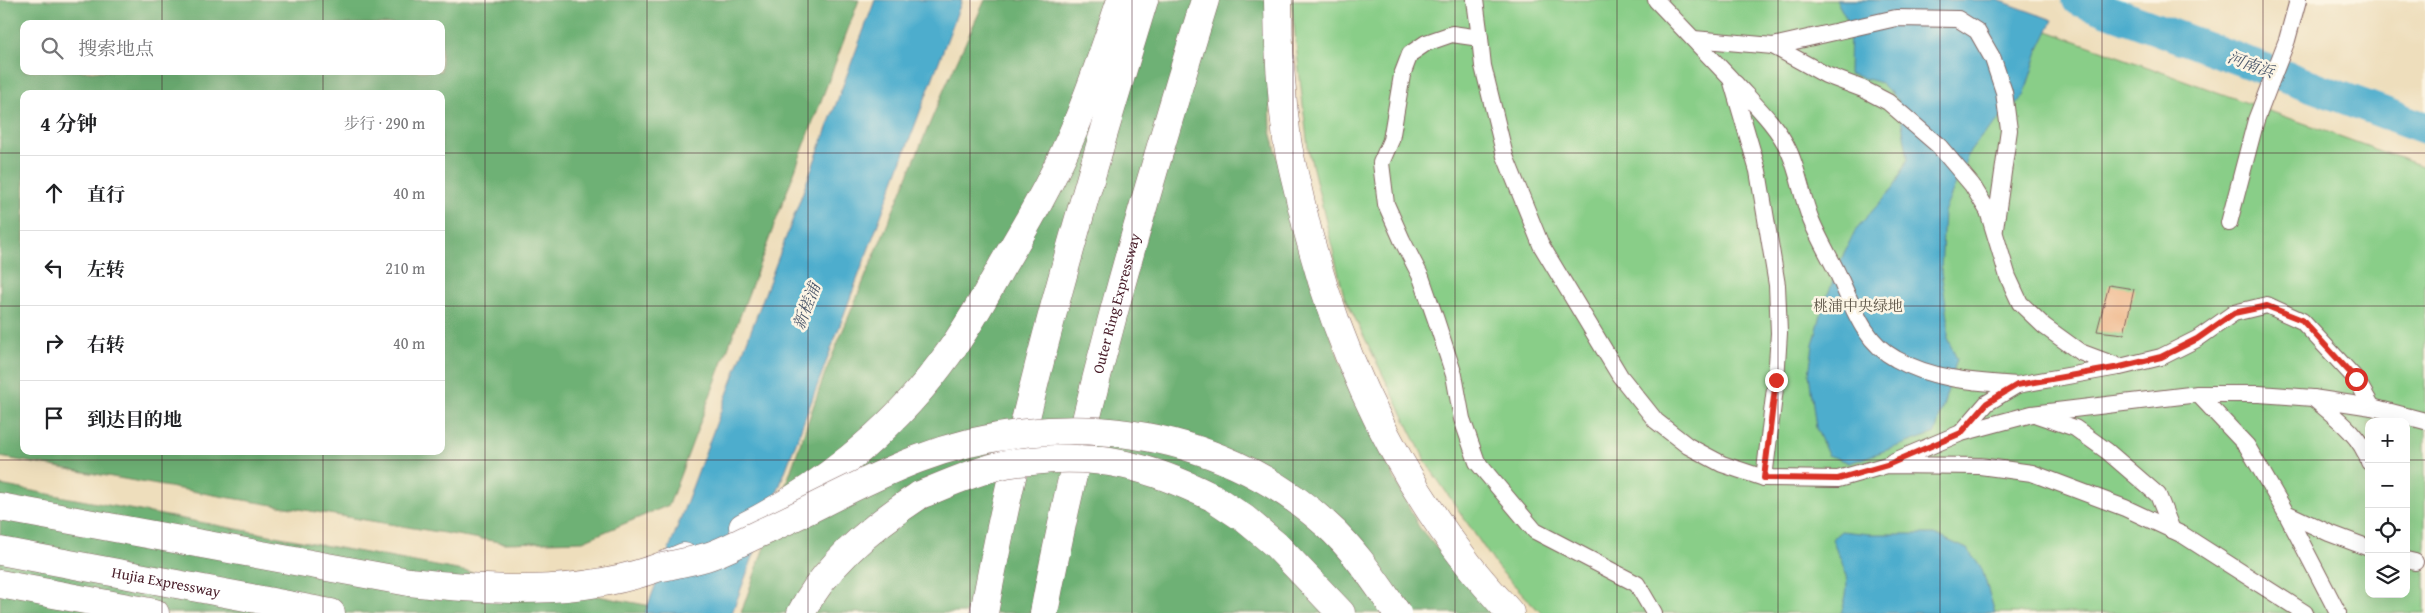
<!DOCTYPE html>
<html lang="zh">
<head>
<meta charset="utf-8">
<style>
  :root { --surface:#fff; --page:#f2f2f2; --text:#202124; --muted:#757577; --line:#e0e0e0 }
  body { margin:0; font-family:"Gentium Book Plus","Noto Serif SC",serif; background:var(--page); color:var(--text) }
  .controls { position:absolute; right:15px; bottom:15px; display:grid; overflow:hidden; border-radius:10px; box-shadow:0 5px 20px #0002 }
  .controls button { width:45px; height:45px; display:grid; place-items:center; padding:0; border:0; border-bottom:1px solid var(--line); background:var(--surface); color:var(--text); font:25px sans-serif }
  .stop { position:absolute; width:15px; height:15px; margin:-11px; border:4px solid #d93025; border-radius:50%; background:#fff }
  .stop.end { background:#d93025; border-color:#fff; box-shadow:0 1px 5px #0008 }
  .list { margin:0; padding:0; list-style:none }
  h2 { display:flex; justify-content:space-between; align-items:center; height:65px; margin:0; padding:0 20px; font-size:21px }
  h2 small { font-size:16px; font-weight:400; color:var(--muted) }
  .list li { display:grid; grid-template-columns:32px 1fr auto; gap:15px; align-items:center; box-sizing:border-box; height:75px; padding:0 20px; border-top:1px solid var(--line) }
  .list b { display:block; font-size:19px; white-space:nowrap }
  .list em { font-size:16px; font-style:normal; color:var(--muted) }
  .icon { flex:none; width:28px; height:28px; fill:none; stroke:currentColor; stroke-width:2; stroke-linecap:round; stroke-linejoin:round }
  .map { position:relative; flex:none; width:2425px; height:613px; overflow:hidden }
  .search { position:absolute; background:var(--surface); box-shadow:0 5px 20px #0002; left:20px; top:20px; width:425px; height:55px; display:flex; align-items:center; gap:12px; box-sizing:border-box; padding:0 18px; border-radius:10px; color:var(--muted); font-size:19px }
  .panel { position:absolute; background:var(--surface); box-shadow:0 5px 20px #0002; left:20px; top:90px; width:425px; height:365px; border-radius:10px }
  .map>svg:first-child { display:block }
  .green { fill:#89ce88; stroke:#6a765a; fill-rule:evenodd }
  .forest { fill:#6eb174; stroke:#5c6850; fill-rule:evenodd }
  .water { fill:#4eadcd; stroke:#4c667c }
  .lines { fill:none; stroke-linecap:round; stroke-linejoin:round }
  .river { stroke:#4eadcd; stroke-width:32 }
  .building { fill:#efb486 }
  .minor-casing { stroke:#83625e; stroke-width:18 }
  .motorway-casing { stroke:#83625e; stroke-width:29 }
  .minor { stroke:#fff; stroke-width:16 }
  .motorway { stroke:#fff; stroke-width:28 }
  .motorway-bridge-casing { stroke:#83625e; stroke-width:29; stroke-linecap:butt }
  .motorway-bridge { stroke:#fff; stroke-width:28 }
  .route { stroke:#d93025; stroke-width:6 }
  .grid { fill:none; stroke:#4a1f2b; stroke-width:1; stroke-opacity:0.55 }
  .labels { text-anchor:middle; stroke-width:5; stroke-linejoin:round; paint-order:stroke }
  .street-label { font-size:15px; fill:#4a1f2b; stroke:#fcf5e5 }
  .park-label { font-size:15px; fill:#5d5447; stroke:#fcf5e5 }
  .water-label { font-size:16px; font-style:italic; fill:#4c586c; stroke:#fcf5e5 }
</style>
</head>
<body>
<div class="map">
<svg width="2425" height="613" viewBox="0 0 2425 613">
  <rect width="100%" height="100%" fill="#fcf5e5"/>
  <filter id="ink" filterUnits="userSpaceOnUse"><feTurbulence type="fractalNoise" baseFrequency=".02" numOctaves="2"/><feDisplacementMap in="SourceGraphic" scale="10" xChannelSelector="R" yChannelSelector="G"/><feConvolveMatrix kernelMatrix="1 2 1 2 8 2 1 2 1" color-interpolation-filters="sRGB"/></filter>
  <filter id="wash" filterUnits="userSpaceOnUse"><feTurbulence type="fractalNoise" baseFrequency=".0096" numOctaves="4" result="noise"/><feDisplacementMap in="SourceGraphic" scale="20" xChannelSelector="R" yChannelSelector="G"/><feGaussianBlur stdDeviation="1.12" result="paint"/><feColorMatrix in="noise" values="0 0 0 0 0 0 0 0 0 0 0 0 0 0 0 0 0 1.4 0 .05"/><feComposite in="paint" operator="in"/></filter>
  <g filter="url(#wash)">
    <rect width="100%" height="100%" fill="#eedebc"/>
    <!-- green -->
    <path class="green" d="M 1291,0 L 1962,0 L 2425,167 L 2425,613 L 1541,613 L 1498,568 L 1427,464 L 1344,296 L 1308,148 ZM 2369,422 L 2406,422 L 2406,594 L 2369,594 Z"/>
    <!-- forest -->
    <g class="forest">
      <path d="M 0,0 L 859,0 L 669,505 L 583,541 L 505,543 L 225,497 L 0,457 ZM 24,24 L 441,24 L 441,71 L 24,71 ZM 24,94 L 441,94 L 441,451 L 24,451 Z"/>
      <path d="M 985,0 L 1267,0 L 1271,131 L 1301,251 L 1350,389 L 1419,527 L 1491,613 L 741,613 L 825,373 L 945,87 Z"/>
      <path d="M 0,485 L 689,613 L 0,613 Z"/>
    </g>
    <!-- water -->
    <g class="water">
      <path d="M 875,0 L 962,0 L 732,613 L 645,613 Z"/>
      <path d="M 1836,0 L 1998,0 L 2053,20 L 2038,51 L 2024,96 L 1982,136 L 1969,153 L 1944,212 L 1941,272 L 1948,317 L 1948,340 L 1957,359 L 1935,433 L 1850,463 L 1828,455 L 1816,428 L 1809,374 L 1813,345 L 1823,307 L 1844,253 L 1856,229 L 1894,187 L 1908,159 L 1898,100 L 1881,83 L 1849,74 L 1850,25 Z"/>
      <path d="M 1841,531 L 1869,534 L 1934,534 L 1967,549 L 1982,569 L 1995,613 L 1841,613 C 1853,579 1845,571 1832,539 Z"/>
    </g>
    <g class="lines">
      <!-- river -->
      <path class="river" d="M 2078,0 L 2425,128"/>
    </g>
    <g id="blocks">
      <!-- building -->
      <path class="building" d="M 2109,285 L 2134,289 L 2124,334 L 2097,331 Z"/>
    </g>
  </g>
  <g filter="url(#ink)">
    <use href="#blocks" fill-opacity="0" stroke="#83625e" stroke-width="1"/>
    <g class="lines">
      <defs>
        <g id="minor">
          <path d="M 1475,0 L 1480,38"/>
          <path d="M 1656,0 L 1731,79 L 1758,171 L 1777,285 L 1779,333 L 1776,380 L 1764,478"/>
          <path d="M 1694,39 L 1773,46 L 1896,18 L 1958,19 L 1977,31 L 1993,59 L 2004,92 L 2009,130 L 1995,229"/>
          <path d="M 1773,46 L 1826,75 L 1863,89 L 1888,102 L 1939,146 L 1972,185 L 1988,211 L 2008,277 L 2020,303 L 2044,326 L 2080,352 L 2120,367 L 2161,357 L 2197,339 L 2234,313 L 2267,305 L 2302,321 L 2356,379 L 2372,407"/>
          <path d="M 1735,83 C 1754,104 1777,125 1789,151 C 1799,173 1802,198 1811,220 C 1818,237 1828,254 1836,270 C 1852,303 1862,341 1896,359 C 1933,380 1976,382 2017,385"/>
          <path d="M 2229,223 L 2256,120 L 2287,40 L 2298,0"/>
          <path d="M 2198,394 L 2247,446 L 2286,513 L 2338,613"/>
          <path d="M 2313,398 C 2334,416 2361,435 2369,462"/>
          <path d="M 2037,415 L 2075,428 L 2107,451 L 2158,495 L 2172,530"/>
          <path d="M 1961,433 L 1987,403 L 2017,385 L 2118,367"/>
          <path d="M 1892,462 L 1961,433 L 2032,414 L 2198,394 L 2259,394 L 2313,398 L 2372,407 L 2425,421"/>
          <path d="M 2286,513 L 2329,533 L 2369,548"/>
          <path d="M 2406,560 L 2415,562"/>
          <path d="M 1654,613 L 1637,584 L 1535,531 L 1477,462 L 1462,419 L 1454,375 L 1436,320 L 1421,277 L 1402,240 L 1386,204 L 1381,163 L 1391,140 L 1402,75 L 1410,54 L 1426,43 L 1452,34 L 1480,38 L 1483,66 L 1505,156 L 1541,245 L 1620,376 L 1656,421 L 1688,446 L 1722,464 L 1764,478 L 1838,479 L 1887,465 L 1980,466 L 2032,473 L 2125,508 L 2183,535 L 2305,613"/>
        </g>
        <g id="motorway">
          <path d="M 1278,0 C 1278,47 1281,93 1287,140 C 1290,160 1296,180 1300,199 C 1329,330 1386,458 1468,564 C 1481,581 1496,597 1510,613"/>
          <path d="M 1212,497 L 1245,519 L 1276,545 L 1341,613"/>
          <path d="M 0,507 L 409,582 C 501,592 598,597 684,557"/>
          <path d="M 743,527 C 819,489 888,434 940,365 C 964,334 983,300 1002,266 C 1027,224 1051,183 1070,139 C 1090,94 1105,47 1121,0"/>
          <path id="s1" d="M 0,551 L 331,613"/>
          <path d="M 0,584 L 155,613"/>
          <path d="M 801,613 C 826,564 874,525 920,495"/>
          <path d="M 984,613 C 1022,405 1082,202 1144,0"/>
          <path id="s2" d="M 1044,613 C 1083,405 1143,202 1205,0"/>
        </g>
      </defs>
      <!-- minor casing -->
      <use href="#minor" class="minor-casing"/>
      <!-- motorway casing -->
      <use href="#motorway" class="motorway-casing"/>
      <!-- minor -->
      <use href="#minor" class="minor"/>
      <!-- motorway -->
      <use href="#motorway" class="motorway"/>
      <defs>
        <g id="motorway-bridge">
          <path d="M 920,495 C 947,484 973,472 1002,465 C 1011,462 1022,462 1032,461 C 1100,453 1151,467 1212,497"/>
          <path d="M 662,567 C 676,564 692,561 706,557 C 723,552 740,542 756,535 C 810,511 862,480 918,459 C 1054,407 1216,424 1327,525 C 1355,550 1376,583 1397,613"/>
        </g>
      </defs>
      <!-- motorway-bridge casing -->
      <use href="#motorway-bridge" class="motorway-bridge-casing"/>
      <!-- motorway-bridge -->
      <use href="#motorway-bridge" class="motorway-bridge"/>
    </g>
  </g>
  <g class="lines" filter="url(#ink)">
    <!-- route -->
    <path class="route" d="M 1776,380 L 1764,478 L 1838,479 L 1887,465 L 1961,433 L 1987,403 L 2017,385 L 2120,367 L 2161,357 L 2197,339 L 2234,313 L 2267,306 L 2302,320 L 2356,379"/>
  </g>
  <!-- grid -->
  <path class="grid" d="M 162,0 L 162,24M 323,0 L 323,24M 485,0 L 485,613M 647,0 L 647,613M 808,0 L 808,613M 970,0 L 970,613M 1132,0 L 1132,613M 1293,0 L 1293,613M 1455,0 L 1455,613M 1617,0 L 1617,613M 1778,0 L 1778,613M 1940,0 L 1940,613M 2102,0 L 2102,613M 2263,0 L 2263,613M 162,71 L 162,94M 323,71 L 323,94M 0,153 L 24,153M 441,153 L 2425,153M 0,306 L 24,306M 441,306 L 2425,306M 162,451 L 162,613M 323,451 L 323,613M 0,460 L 2369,460M 2406,460 L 2425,460"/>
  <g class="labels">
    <!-- street labels -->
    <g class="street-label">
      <text dy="5" stroke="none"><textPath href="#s2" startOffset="318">Outer Ring Expressway</textPath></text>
      <text dy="5" stroke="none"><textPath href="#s1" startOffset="169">Hujia Expressway</textPath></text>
    </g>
    <!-- park labels -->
    <g class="park-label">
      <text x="1858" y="311">桃浦中央绿地</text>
    </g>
    <!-- water labels -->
    <g class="water-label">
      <text transform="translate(2251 64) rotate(20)" y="6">河南浜</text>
      <text transform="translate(806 306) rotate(-69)" y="6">新槎浦</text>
    </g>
  </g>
</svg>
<div class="controls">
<button>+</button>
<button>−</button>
<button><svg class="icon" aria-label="locate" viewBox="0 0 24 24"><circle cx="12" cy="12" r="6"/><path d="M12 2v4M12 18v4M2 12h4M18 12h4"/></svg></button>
<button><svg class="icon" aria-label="layers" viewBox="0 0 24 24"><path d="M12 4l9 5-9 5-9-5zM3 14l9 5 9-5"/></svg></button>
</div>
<div class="stop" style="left:2356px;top:379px"></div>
<div class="stop end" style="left:1776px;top:380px"></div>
<div class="search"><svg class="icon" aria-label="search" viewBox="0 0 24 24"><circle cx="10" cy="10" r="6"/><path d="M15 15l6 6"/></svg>搜索地点</div>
<section class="panel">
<h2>4 分钟<small>步行 · 290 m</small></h2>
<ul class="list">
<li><svg class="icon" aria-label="ahead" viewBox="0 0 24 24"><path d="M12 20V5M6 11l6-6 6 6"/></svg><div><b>直行</b></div><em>40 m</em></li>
<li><svg class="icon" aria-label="left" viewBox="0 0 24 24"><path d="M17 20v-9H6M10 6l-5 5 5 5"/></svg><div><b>左转</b></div><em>210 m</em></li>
<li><svg class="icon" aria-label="right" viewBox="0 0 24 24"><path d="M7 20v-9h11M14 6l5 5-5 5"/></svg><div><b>右转</b></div><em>40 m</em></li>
<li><svg class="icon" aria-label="arrive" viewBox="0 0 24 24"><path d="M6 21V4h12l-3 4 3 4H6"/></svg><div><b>到达目的地</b></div></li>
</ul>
</section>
</div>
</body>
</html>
